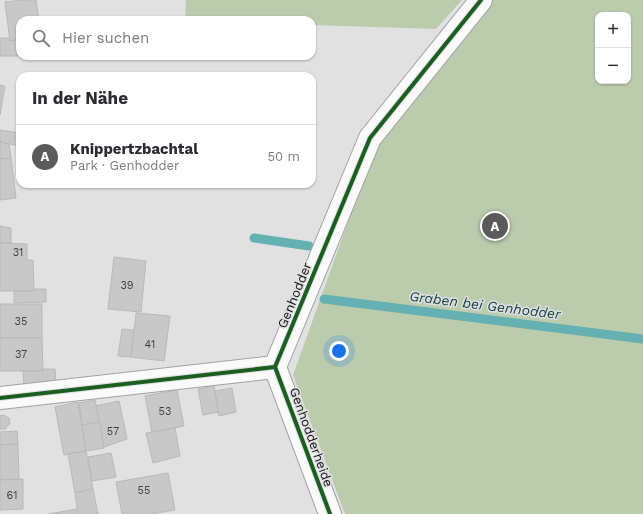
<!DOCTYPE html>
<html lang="de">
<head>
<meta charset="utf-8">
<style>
  :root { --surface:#fff; --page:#f7f7f7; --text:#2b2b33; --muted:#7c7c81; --line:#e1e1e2; --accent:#5a5a5b }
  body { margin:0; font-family:"Work Sans",sans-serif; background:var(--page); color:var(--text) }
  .controls { position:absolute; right:12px; top:12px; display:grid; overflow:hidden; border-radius:8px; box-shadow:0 1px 3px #0004 }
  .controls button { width:36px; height:36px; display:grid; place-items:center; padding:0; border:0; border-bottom:1px solid var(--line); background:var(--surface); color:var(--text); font:20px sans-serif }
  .you { position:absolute; left:339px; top:351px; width:14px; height:14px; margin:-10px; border:3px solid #fff; border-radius:50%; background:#1a73e8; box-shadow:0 0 0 6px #1a73e833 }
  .badge { display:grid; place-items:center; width:26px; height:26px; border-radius:50%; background:var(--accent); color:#fff; font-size:13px; font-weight:700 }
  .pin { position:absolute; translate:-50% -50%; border:2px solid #fff; box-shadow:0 1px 4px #0006 }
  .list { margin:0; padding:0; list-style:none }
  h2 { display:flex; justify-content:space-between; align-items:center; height:52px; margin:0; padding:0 16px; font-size:17px }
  h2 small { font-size:13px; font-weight:400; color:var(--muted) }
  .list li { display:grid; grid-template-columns:26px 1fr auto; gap:12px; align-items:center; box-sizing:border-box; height:64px; padding:0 16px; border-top:1px solid var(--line) }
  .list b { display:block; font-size:15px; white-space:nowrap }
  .list p { margin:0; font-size:13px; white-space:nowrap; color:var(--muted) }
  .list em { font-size:13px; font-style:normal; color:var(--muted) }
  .icon { flex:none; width:22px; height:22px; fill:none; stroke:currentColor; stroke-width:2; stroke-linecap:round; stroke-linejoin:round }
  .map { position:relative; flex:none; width:643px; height:514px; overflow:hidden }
  .search { position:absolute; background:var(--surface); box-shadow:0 1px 3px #0004; left:16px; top:16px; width:300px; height:44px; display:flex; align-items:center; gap:10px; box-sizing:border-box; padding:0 14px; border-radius:12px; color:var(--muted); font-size:15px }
  .panel { position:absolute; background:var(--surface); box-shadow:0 1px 3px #0004; left:16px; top:72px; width:300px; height:116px; border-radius:12px }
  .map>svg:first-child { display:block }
  .green { fill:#bbccad; fill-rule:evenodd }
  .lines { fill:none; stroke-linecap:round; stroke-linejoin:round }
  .stream { stroke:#64b0b2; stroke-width:9 }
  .building { fill:#c9c8c9; stroke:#b9b9b9 }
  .minor-casing { stroke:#a2a2a3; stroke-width:24 }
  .minor { stroke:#fafafb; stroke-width:22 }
  .cycleway-casing { stroke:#e0e0e3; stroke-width:6 }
  .cycleway { stroke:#1b5e20; stroke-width:4 }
  .labels { text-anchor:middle; stroke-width:3; stroke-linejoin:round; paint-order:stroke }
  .number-label { font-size:11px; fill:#404041 }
  .street-label { font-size:13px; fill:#111112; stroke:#e0e0e3 }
  .water-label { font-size:14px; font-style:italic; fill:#104041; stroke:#e0e0e3 }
</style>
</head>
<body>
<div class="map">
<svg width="643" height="514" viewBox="0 0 643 514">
  <rect width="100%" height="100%" fill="#e1e1e2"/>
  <!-- green -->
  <g class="green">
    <path d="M 186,0 L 462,0 L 436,29 L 312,25 L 312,20 L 185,20 Z"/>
    <path d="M 490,0 L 643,0 L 643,514 L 345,514 L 293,375 L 371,158 L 384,136 ZM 598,15 L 628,15 L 628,81 L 598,81 Z"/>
  </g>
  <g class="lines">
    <!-- stream -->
    <g class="stream">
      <path d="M 254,238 L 309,246"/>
      <path d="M 324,299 L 643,339"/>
    </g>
  </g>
  <!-- building -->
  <g class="building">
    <path d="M 23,0 L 36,0 L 39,20 L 20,20 L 20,39 L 10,41 L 5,2 Z"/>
    <path d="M 0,38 L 10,38 L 10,41 L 18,40 L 18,56 L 0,56 Z"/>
    <path d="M 0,85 L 5,86 L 0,115 Z"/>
    <path d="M 0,130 L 20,133 L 20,146 L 0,142 Z"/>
    <path d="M 0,142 L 9,144 L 11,158 L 0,159 Z"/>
    <path d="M 11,158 L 16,198 L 0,200 L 0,159 Z"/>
    <path d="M 0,226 L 11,228 L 11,243 L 0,243 Z"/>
    <path d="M 0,243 L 27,244 L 27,260 L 33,260 L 34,291 L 0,291 Z"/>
    <path d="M 114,257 L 146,261 L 141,312 L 108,309 Z"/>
    <path d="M 34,289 L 46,289 L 46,302 L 14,303 L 14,291 L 34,291 Z"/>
    <rect x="0" y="304" width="42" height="34"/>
    <path d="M 136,313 L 170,316 L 164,361 L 131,357 Z"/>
    <path d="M 122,329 L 134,330 L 131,357 L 118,356 Z"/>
    <path d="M 0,338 L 42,338 L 43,371 L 0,371 Z"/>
    <path d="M 42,369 L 55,369 L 56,383 L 24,387 L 23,371 L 43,371 Z"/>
    <path d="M 214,386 L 219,412 L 203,415 L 198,389 Z"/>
    <path d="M 232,388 L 236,412 L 219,416 L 215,391 Z"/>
    <path d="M 177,390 L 184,426 L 152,432 L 145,396 Z"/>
    <path d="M 95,400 L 100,422 L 82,425 L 79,403 Z"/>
    <path d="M 119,401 L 127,439 L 104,447 L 96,406 Z"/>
    <path d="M 78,402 L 86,451 L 64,455 L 55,407 Z"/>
    <path d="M 3,415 L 9,418 L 10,423 L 5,429 L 0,429 L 0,416 Z"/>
    <path d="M 100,422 L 104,448 L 86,451 L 82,425 Z"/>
    <path d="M 175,428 L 180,456 L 153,463 L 146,433 Z"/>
    <path d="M 17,431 L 18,444 L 0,445 L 0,432 Z"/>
    <path d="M 18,444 L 19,479 L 0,480 L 0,445 Z"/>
    <path d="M 86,451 L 93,489 L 75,493 L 68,454 Z"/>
    <path d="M 111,453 L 116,477 L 92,481 L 88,457 Z"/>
    <path d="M 168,473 L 175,510 L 151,514 L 122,514 L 116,482 Z"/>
    <path d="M 23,479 L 23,509 L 0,510 L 0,480 Z"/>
    <path d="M 93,489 L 98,514 L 78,514 L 75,493 Z"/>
    <path d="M 77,509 L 78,514 L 48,514 Z"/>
  </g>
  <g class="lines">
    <defs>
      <g id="minor">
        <path d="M 275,367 L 370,138 L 481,0"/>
        <path d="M 275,367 L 330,514"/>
        <path d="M 0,398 L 275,367"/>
      </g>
    </defs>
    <!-- minor casing -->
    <use href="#minor" class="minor-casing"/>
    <!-- minor -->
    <use href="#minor" class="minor"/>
    <defs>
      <g id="cycleway">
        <path d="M 275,367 L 370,138 L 481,0"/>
        <path d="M 275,367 L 330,514"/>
        <path d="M 0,398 L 275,367"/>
      </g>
    </defs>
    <!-- cycleway casing -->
    <use href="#cycleway" class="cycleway-casing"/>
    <!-- cycleway -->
    <use href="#cycleway" class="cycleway"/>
  </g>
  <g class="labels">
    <!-- number labels -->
    <g class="number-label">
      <text x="18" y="256">31</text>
      <text x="127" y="289">39</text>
      <text x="21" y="325">35</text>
      <text x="150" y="348">41</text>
      <text x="21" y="358">37</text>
      <text x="165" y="415">53</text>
      <text x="113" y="435">57</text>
      <text x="144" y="494">55</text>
      <text x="12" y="499">61</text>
    </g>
    <!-- street labels -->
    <g class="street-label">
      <text transform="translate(294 295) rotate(-68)" y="5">Genhodder</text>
      <text transform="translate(312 437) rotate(70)" y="5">Genhodderheide</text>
    </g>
    <!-- water labels -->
    <g class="water-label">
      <text transform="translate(485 305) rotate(7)" y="5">Graben bei Genhodder</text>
    </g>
  </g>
</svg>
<div class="controls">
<button>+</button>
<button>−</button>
</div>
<div class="you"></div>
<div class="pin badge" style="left:495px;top:226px">A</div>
<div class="search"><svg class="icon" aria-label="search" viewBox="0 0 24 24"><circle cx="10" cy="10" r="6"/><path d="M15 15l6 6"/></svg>Hier suchen</div>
<section class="panel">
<h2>In der Nähe<small></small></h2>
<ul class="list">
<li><span class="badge">A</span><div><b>Knippertzbachtal</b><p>Park · Genhodder</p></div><em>50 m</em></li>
</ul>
</section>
</div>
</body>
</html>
